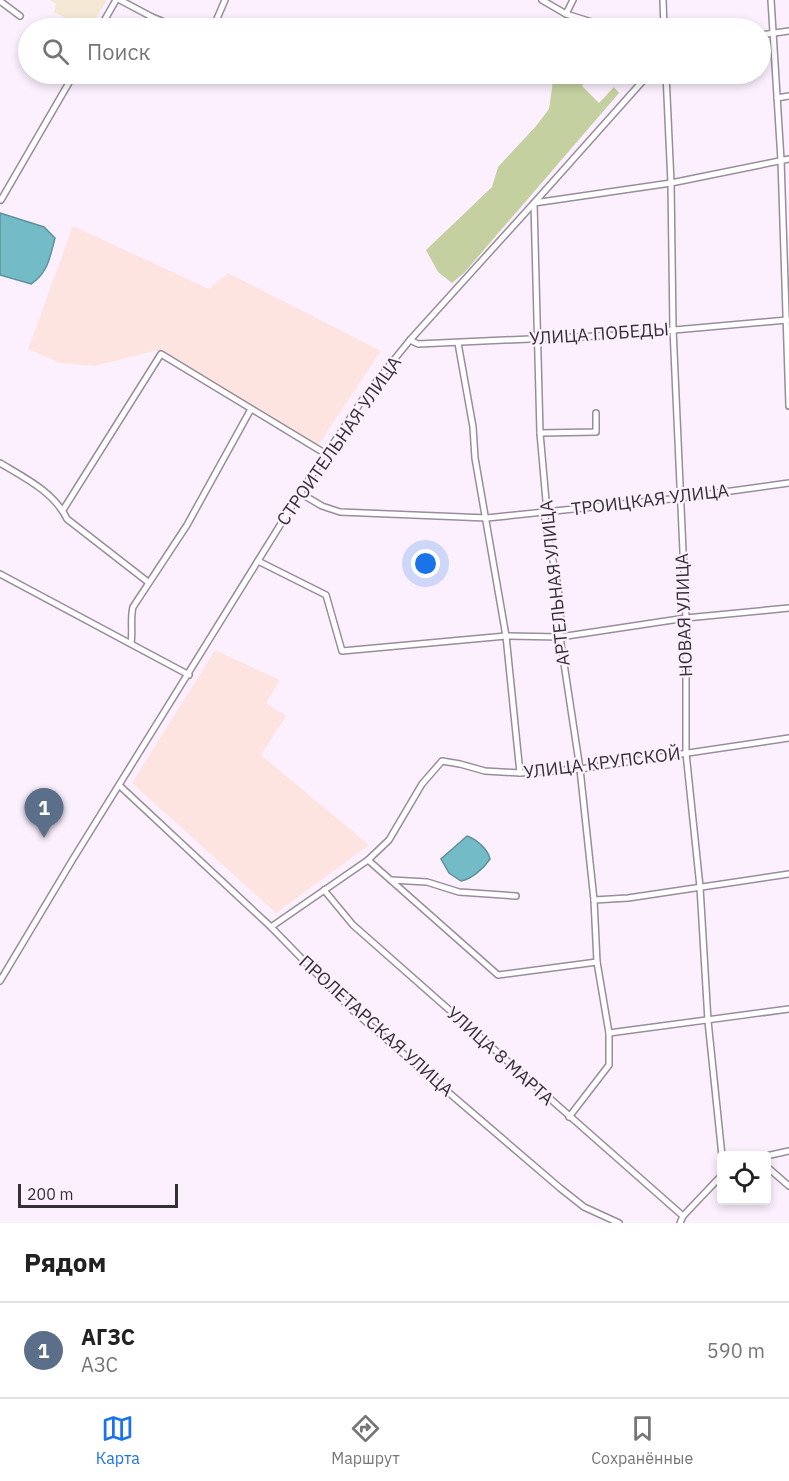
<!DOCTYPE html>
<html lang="ru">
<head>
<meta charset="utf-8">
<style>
  :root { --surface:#fff; --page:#f2f2f2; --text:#222; --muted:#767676; --line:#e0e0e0; --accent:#1a73e8 }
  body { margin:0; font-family:"IBM Plex Sans",sans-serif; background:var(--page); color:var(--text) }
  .controls { position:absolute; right:18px; bottom:18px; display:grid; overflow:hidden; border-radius:6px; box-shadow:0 3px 9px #0003 }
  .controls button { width:54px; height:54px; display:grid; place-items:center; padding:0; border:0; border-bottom:2px solid var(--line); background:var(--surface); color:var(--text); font:30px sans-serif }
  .scale { position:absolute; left:18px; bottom:15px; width:160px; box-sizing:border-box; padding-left:6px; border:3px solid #353036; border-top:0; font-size:16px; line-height:21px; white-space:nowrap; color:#353036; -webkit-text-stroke:4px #fcf0fe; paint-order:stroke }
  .you { position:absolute; left:426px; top:564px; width:21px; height:21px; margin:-15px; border:4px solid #fff; border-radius:50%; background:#1a73e8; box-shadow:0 0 0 9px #1a73e833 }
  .badge { display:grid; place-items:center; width:39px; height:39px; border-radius:50%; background:var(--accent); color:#fff; font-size:20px; font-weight:700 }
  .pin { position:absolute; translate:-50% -50px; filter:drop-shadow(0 2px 3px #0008) }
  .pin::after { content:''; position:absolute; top:32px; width:21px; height:18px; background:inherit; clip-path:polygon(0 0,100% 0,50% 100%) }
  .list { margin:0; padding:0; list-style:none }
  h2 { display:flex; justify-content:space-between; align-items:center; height:78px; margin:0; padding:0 24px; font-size:26px }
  h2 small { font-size:20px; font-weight:400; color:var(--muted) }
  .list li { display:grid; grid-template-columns:39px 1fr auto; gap:18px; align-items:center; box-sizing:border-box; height:96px; padding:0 24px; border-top:2px solid var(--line) }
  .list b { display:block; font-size:22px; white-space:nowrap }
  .list p { margin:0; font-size:20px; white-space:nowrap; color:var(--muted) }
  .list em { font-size:20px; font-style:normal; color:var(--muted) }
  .icon { flex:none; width:33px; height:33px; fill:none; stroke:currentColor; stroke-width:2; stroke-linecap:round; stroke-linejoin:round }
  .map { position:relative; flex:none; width:789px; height:1223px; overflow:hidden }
  .search { position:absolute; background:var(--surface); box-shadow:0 3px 9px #0003; left:18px; right:18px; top:18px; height:66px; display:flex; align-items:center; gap:15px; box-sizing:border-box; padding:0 21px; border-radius:33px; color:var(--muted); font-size:22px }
  .sheet { height:174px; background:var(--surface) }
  nav { display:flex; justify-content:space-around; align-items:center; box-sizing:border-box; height:84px; border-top:2px solid var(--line); background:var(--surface); font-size:16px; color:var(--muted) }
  nav a { display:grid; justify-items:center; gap:3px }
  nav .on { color:var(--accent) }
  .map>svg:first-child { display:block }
  .industrial { fill:#fee4e0 }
  .education { fill:#f5e9d5 }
  .green { fill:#c4d0a0 }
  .water { fill:#73bbc6; stroke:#60919b; stroke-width:1.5 }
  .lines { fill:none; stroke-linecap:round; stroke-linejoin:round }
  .minor-casing { stroke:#998c9c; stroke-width:8 }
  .minor { stroke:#fff; stroke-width:5 }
  .labels { text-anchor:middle; stroke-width:4.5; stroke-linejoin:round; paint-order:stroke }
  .street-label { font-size:18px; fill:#353036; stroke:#fcf0fe }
</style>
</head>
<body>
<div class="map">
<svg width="789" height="1223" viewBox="0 0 789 1223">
  <rect width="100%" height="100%" fill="#fcf0fe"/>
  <!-- industrial -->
  <g class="industrial">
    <path d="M 73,226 L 209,289 L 228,273 L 381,351 L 317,447 L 158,350 L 95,366 L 60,363 L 28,349 Z"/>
    <path d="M 215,650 L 280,680 L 266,703 L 286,716 L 261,755 L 369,845 L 276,913 L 132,783 Z"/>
  </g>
  <!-- education -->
  <path class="education" d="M 50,0 L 107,0 L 90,28 L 86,28 L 54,12 L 56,4 Z"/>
  <!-- green -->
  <path class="green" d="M 554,74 L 592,74 L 582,86 L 599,103 L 614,87 L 619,93 L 464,273 L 452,283 L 438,272 L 426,250 L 492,187 L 498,167 L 536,126 L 549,109 Z"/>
  <!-- water -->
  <g class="water">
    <path d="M 0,213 L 44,227 L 55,238 C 50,257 48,273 31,284 L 0,275 Z"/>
    <path d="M 467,836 C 476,839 488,849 490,859 C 484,868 472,879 461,881 L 449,873 L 441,859 Z"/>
  </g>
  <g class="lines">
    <defs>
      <g id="minor">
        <path d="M 120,0 L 152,17 L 179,28"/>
        <path d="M 542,0 L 566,14 L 611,28"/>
        <path d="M 663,0 L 664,28"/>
        <path d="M 771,0 L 781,160 L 789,406"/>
        <path d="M 0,1 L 20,16"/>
        <path d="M 566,14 L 573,0"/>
        <path d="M 100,28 L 116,0"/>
        <path d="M 213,28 L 225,0"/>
        <path d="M 760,35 L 789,31"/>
        <path d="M 666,74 L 671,183 L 673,329 L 686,618 L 686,753 L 700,887 L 708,1021 L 722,1156"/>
        <path d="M 777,98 L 789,96"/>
        <path d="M 1,200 L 74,74"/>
        <path d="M 410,340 L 418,344 L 618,335 L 787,320"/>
        <path d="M 458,343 L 473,427 L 475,458 L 506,636 L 520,773"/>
        <path d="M 540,433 L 596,432 L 596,413"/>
        <path d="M 0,463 C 25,478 54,492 67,519 L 148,582"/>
        <path d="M 300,493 L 322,506 L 340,512 L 487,518 L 680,498 L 789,483"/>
        <path d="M 63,510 L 161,354 L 326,454"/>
        <path d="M 258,561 L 326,595 L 342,651 L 506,636 L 560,637 L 686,618 L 789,608"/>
        <path d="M 0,574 L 189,675"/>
        <path d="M 131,643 C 133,631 130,619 133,607 L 187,525 L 251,409"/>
        <path d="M 120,786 L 271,927 L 350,1008 L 560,1188 L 584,1207 L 619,1223"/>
        <path d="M 368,860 L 498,975 L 597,962"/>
        <path d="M 391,880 L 427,882 L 459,892 L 516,896"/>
        <path d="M 324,890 L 353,925 L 683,1216"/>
        <path d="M 594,900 L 628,898 L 789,874"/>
        <path d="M 271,927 L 368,860 L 389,840 L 422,784 L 442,761 L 460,764 L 485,771 L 520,773 L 580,769 L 789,738"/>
        <path d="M 0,981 L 73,859 L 300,493 L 367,393 L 410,340 L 534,203 L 649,74"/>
        <path d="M 609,1033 L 789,1009"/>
        <path d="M 569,1117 L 609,1065 L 609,1033 L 597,962 L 594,900 L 580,769 L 560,637 C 564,598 551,557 545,519 L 547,512 L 540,433 L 534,203 L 671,183 L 789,159"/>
        <path d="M 766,1156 L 789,1151"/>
        <path d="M 766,1166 L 789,1186"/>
        <path d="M 680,1223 L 683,1216 L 721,1176 L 722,1172"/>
      </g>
    </defs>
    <!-- minor casing -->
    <use href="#minor" class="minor-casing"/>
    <!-- minor -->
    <use href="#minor" class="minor"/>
  </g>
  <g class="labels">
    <!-- street labels -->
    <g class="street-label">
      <text transform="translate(599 334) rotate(-4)" y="6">УЛИЦА ПОБЕДЫ</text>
      <text transform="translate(339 441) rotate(-55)" y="6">СТРОИТЕЛЬНАЯ УЛИЦА</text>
      <text transform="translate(650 500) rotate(-7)" y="6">ТРОИЦКАЯ УЛИЦА</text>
      <text transform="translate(555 583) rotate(-96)" y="6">АРТЕЛЬНАЯ УЛИЦА</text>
      <text transform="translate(684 615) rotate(-92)" y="6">НОВАЯ УЛИЦА</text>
      <text transform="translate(602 763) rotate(-7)" y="6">УЛИЦА КРУПСКОЙ</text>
      <text transform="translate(376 1026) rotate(42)" y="6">ПРОЛЕТАРСКАЯ УЛИЦА</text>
      <text transform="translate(500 1056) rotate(42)" y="6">УЛИЦА 8 МАРТА</text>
    </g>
  </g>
</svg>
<div class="controls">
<button><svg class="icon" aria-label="locate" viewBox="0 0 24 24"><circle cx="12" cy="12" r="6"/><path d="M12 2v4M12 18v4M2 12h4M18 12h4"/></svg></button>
</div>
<div class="scale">200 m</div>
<div class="you"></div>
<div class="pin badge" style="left:44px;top:838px;background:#5c6f8a">1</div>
<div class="search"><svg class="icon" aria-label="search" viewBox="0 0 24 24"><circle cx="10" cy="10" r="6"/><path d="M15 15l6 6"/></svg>Поиск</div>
</div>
<section class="sheet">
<h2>Рядом<small></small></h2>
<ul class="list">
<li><span class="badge" style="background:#5c6f8a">1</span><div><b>АГЗС</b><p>АЗС</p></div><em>590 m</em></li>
</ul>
</section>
<nav>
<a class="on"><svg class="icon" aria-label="map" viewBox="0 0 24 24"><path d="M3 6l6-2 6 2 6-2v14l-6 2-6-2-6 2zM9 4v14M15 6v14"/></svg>Карта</a>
<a><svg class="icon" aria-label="directions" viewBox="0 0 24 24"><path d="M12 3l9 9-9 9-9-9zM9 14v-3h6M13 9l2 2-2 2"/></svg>Маршрут</a>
<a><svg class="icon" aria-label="saved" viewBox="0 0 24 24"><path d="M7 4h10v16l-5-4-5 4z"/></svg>Сохранённые</a>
</nav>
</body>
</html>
